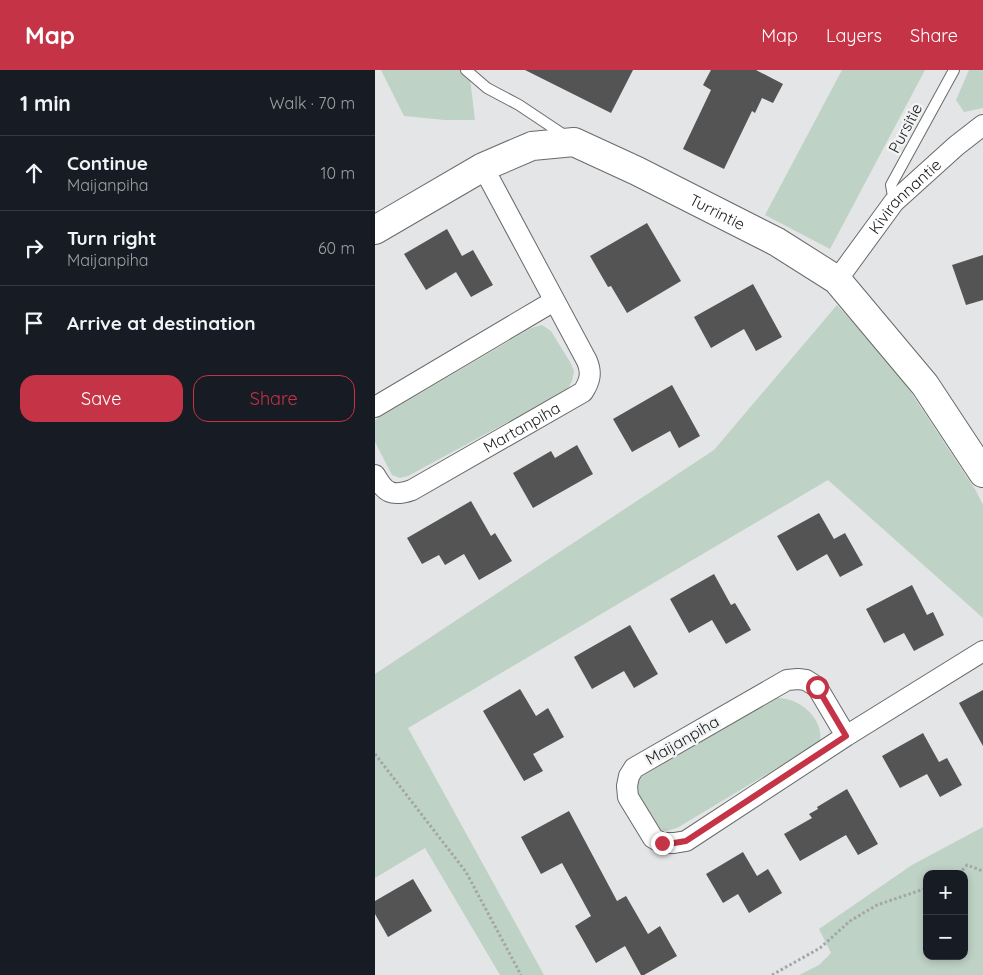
<!DOCTYPE html>
<html lang="en">
<head>
<meta charset="utf-8">
<style>
  :root { --surface:#171b24; --page:#242831; --text:#f1f3f6; --muted:#9ea1a6; --line:#363941; --accent:#c43346 }
  body { margin:0; font-family:Quicksand,sans-serif; background:var(--page); color:var(--text) }
  .controls { position:absolute; right:15px; bottom:15px; display:grid; overflow:hidden; border-radius:10px; box-shadow:0 2px 8px #0003 }
  .controls button { width:45px; height:45px; display:grid; place-items:center; padding:0; border:0; border-bottom:1px solid var(--line); background:var(--surface); color:var(--text); font:25px sans-serif }
  .stop { position:absolute; width:15px; height:15px; margin:-11px; border:4px solid #c43346; border-radius:50%; background:#fff }
  .stop.end { background:#c43346; border-color:#fff; box-shadow:0 1px 5px #0008 }
  .list { margin:0; padding:0; list-style:none }
  h2 { display:flex; justify-content:space-between; align-items:center; height:65px; margin:0; padding:0 20px; font-size:21px }
  h2 small { font-size:16px; font-weight:400; color:var(--muted) }
  .list li { display:grid; grid-template-columns:32px 1fr auto; gap:15px; align-items:center; box-sizing:border-box; height:75px; padding:0 20px; border-top:1px solid var(--line) }
  .list b { display:block; font-size:19px; white-space:nowrap }
  .list p { margin:0; font-size:16px; white-space:nowrap; color:var(--muted) }
  .list em { font-size:16px; font-style:normal; color:var(--muted) }
  .actions { display:flex; gap:10px; padding:15px 20px }
  .actions a { flex:1; padding:11px 0; border:1px solid var(--accent); border-radius:15px; text-align:center; font-size:18px; color:var(--accent) }
  .actions .main { background:var(--accent); color:#fff }
  .icon { flex:none; width:28px; height:28px; fill:none; stroke:currentColor; stroke-width:2; stroke-linecap:round; stroke-linejoin:round }
  .map { position:relative; flex:none; width:608px; height:905px; overflow:hidden }
  header { display:flex; align-items:center; gap:30px; box-sizing:border-box; height:70px; padding:0 25px; background:var(--accent); color:#fff }
  header strong { font-size:24px }
  nav { display:flex; gap:28px; margin-inline-start:auto; font-size:18px }
  main { display:flex }
  aside { flex:1; background:var(--surface) }
  .map>svg:first-child { display:block }
  .green { fill:#bed2c5; fill-rule:evenodd }
  .building { fill:#555454 }
  .lines { fill:none; stroke-linecap:round; stroke-linejoin:round }
  .lane-casing { stroke:#696a6b; stroke-width:12 }
  .street-casing { stroke:#696a6b; stroke-width:22 }
  .secondary-casing { stroke:#696a6b; stroke-width:30 }
  .path { stroke:#a4a5a6; stroke-width:3; stroke-dasharray:2.5 2.5; stroke-linecap:butt }
  .lane { stroke:#fff; stroke-width:10 }
  .street { stroke:#fff; stroke-width:20 }
  .secondary { stroke:#fff; stroke-width:28 }
  .route { stroke:#c43346; stroke-width:6 }
  .labels { text-anchor:middle; stroke-width:5; stroke-linejoin:round; paint-order:stroke }
  .street-label { font-size:16px; fill:#1e1e1e; stroke:#f2f3f4 }
</style>
</head>
<body>
<header>
<strong>Map</strong>
<nav><a>Map</a><a>Layers</a><a>Share</a></nav>
</header>
<main>
<aside>
<h2>1 min<small>Walk · 70 m</small></h2>
<ul class="list">
<li><svg class="icon" aria-label="ahead" viewBox="0 0 24 24"><path d="M12 20V5M6 11l6-6 6 6"/></svg><div><b>Continue</b><p>Maijanpiha</p></div><em>10 m</em></li>
<li><svg class="icon" aria-label="right" viewBox="0 0 24 24"><path d="M7 20v-9h11M14 6l5 5-5 5"/></svg><div><b>Turn right</b><p>Maijanpiha</p></div><em>60 m</em></li>
<li><svg class="icon" aria-label="arrive" viewBox="0 0 24 24"><path d="M6 21V4h12l-3 4 3 4H6"/></svg><div><b>Arrive at destination</b></div></li>
</ul>
<div class="actions"><a class="main">Save</a><a>Share</a></div>
</aside>
<div class="map">
<svg width="608" height="905" viewBox="0 0 608 905">
  <rect width="100%" height="100%" fill="#e4e5e6"/>
  <!-- green -->
  <g class="green">
    <path d="M 6,0 L 94,0 L 100,50 L 70,50 L 29,46 Z"/>
    <path d="M 467,0 L 550,0 L 455,179 L 390,145 Z"/>
    <path d="M 594,0 L 608,0 L 608,38 L 589,42 L 581,30 Z"/>
    <path d="M 462,235 L 520,298 L 601,421 L 608,435 L 608,548 L 453,410 L 33,658 L 169,905 L 125,905 L 50,778 L 0,808 L 0,604 L 339,380 Z"/>
    <path d="M 167,255 L 176,261 L 195,292 L 199,301 L 197,311 L 192,320 L 33,406 L 25,408 L 17,405 L 0,372 L 0,350 L 156,258 Z"/>
    <path d="M 401,628 C 424,627 449,648 445,672 L 302,758 L 291,761 L 281,758 L 261,724 L 261,715 L 266,707 Z"/>
    <path d="M 608,757 L 608,905 L 424,905 L 444,895 L 456,883 L 444,859 L 537,795 ZM 552,804 L 589,804 L 589,886 L 552,886 Z"/>
  </g>
  <!-- building -->
  <g class="building">
    <path d="M 150,0 L 258,0 L 236,43 Z"/>
    <path d="M 336,0 L 381,0 L 408,14 L 398,33 L 387,28 L 380,43 L 377,41 L 349,99 L 308,79 L 336,20 L 328,15 Z"/>
    <path d="M 272,153 L 306,211 L 252,243 L 236,216 L 233,217 L 215,186 Z"/>
    <path d="M 72,159 L 87,186 L 98,180 L 118,215 L 96,227 L 81,202 L 51,220 L 29,184 Z"/>
    <path d="M 608,185 L 608,230 L 591,235 L 577,195 Z"/>
    <path d="M 378,214 L 407,267 L 381,281 L 369,259 L 336,278 L 319,247 Z"/>
    <path d="M 297,315 L 325,366 L 304,378 L 295,361 L 257,382 L 238,349 Z"/>
    <path d="M 202,375 L 218,404 L 158,438 L 138,403 L 176,381 L 180,388 Z"/>
    <path d="M 96,431 L 116,466 L 120,463 L 137,491 L 104,510 L 89,484 L 70,495 L 64,485 L 47,494 L 32,468 Z"/>
    <path d="M 444,443 L 459,469 L 470,463 L 488,495 L 465,507 L 452,484 L 422,501 L 402,466 Z"/>
    <path d="M 339,504 L 356,535 L 360,533 L 376,560 L 351,574 L 337,550 L 314,563 L 295,529 Z"/>
    <path d="M 537,515 L 552,545 L 558,542 L 569,565 L 539,581 L 529,563 L 509,573 L 491,539 Z"/>
    <path d="M 255,555 L 283,604 L 259,618 L 249,601 L 217,619 L 199,587 Z"/>
    <path d="M 145,619 L 161,646 L 173,638 L 189,667 L 158,684 L 168,701 L 149,711 L 108,641 Z"/>
    <path d="M 608,620 L 608,676 L 584,633 Z"/>
    <path d="M 548,663 L 564,692 L 572,688 L 587,715 L 565,727 L 552,704 L 525,718 L 507,686 Z"/>
    <path d="M 472,719 L 503,774 L 483,785 L 471,765 L 425,791 L 409,764 L 437,748 L 434,744 L 443,739 L 442,737 Z"/>
    <path d="M 194,741 L 242,831 L 251,826 L 273,864 L 285,856 L 302,886 L 269,905 L 266,905 L 250,876 L 221,893 L 200,856 L 216,846 L 187,793 L 166,804 L 146,767 Z"/>
    <path d="M 368,782 L 382,806 L 393,799 L 407,823 L 374,843 L 363,824 L 348,833 L 331,804 Z"/>
    <path d="M 38,809 L 57,841 L 13,867 L 0,844 L 0,831 Z"/>
  </g>
  <g class="lines">
    <defs>
      <g id="lane">
        <path d="M 91,0 L 112,18 L 144,35 L 192,67"/>
        <path d="M 519,132 L 516,115 L 579,0"/>
      </g>
      <g id="street">
        <path id="s1" d="M 462,210 L 519,132 L 581,76 L 608,55"/>
        <path d="M 0,337 L 179,231"/>
        <path id="s2" d="M 0,405 C 10,423 17,427 37,420 L 208,322 C 215,311 217,303 212,291 L 108,97"/>
        <path d="M 471,666 L 442,617 L 431,610 L 423,609 L 412,610 L 259,698 L 254,706 L 252,716 L 253,727 L 278,768 L 287,773 L 299,773 L 311,771 L 471,666 L 608,581"/>
      </g>
      <g id="secondary">
        <path id="s3" d="M 0,160 L 108,97 L 157,76 L 199,72 L 262,101 L 402,172 L 462,210 L 550,315 L 608,403"/>
      </g>
    </defs>
    <!-- lane casing -->
    <use href="#lane" class="lane-casing"/>
    <!-- street casing -->
    <use href="#street" class="street-casing"/>
    <!-- secondary casing -->
    <use href="#secondary" class="secondary-casing"/>
    <!-- path -->
    <g class="path">
      <path d="M 0,684 L 91,802 L 146,905"/>
      <path d="M 584,804 L 592,795 L 608,801"/>
      <path d="M 397,905 L 445,878 L 475,851 L 502,835 L 552,818"/>
    </g>
    <!-- lane -->
    <use href="#lane" class="lane"/>
    <!-- street -->
    <use href="#street" class="street"/>
    <!-- secondary -->
    <use href="#secondary" class="secondary"/>
  </g>
  <g class="lines">
    <!-- route -->
    <path class="route" d="M 287,773 L 299,773 L 311,771 L 471,666 L 442,617"/>
  </g>
  <g class="labels">
    <!-- street labels -->
    <g class="street-label">
      <text transform="translate(530 58) rotate(-62)" y="6">Pursitie</text>
      <text dy="6" stroke="none"><textPath href="#s1" startOffset="108">Kivirannantie</textPath></text>
      <text dy="6" stroke="none"><textPath href="#s3" startOffset="380">Turrintie</textPath></text>
      <text dy="6" stroke="none"><textPath href="#s2" startOffset="172">Martanpiha</textPath></text>
      <text transform="translate(307 670) rotate(-30)" y="6">Maijanpiha</text>
    </g>
  </g>
</svg>
<div class="controls">
<button>+</button>
<button>−</button>
</div>
<div class="stop" style="left:442px;top:617px"></div>
<div class="stop end" style="left:287px;top:773px"></div>
</div>
</main>
</body>
</html>
